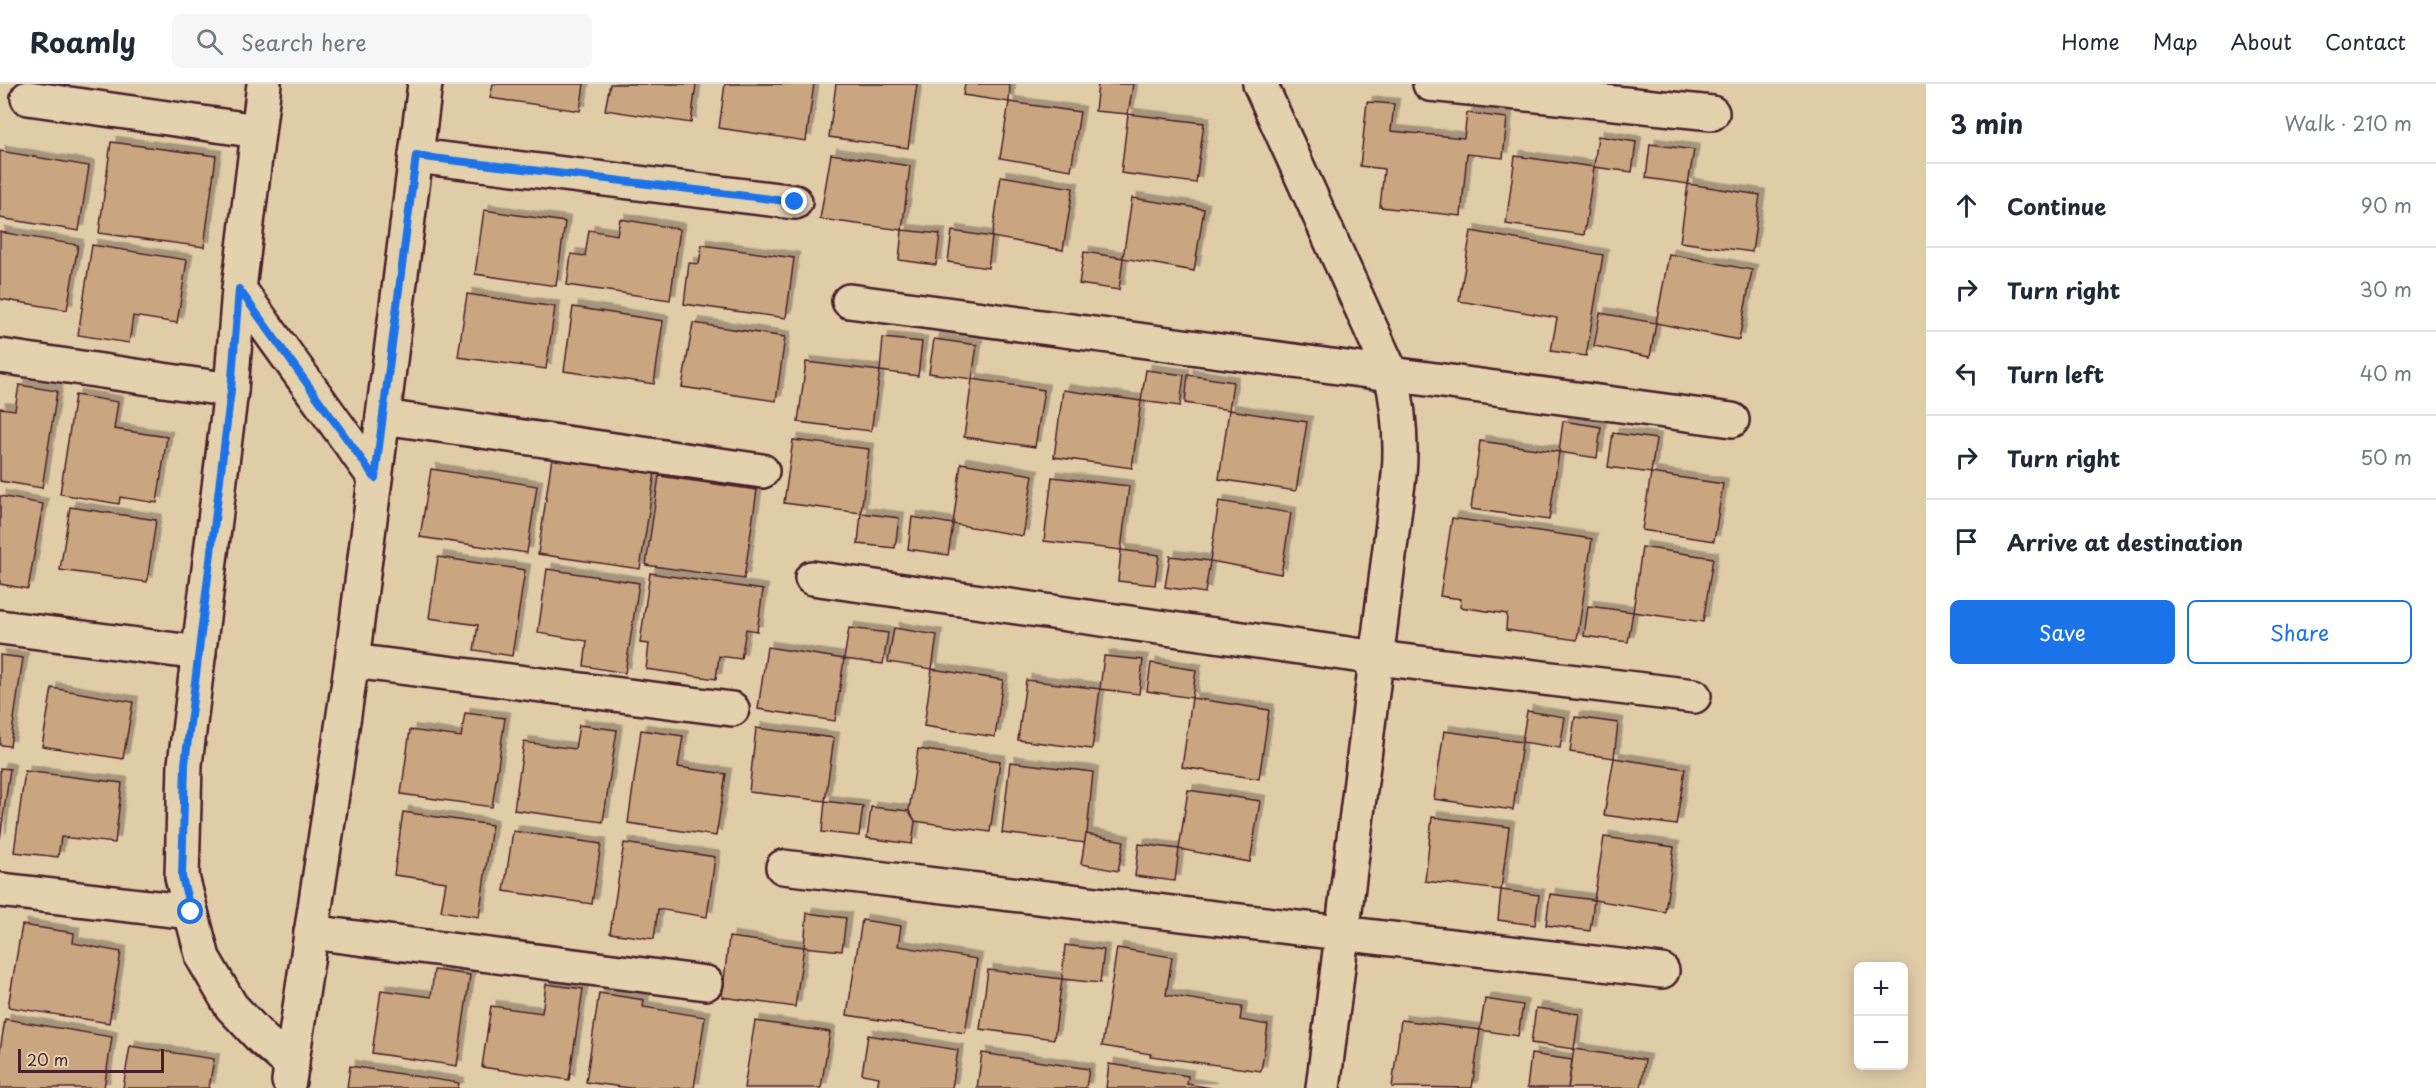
<!DOCTYPE html>
<html lang="en">
<head>
<meta charset="utf-8">
<style>
  :root { --surface:#fff; --page:#f6f6f7; --text:#1f2937; --muted:#747a83; --line:#e0e1e3; --accent:#1a73e8 }
  body { margin:0; font-family:"Playpen Sans",sans-serif; background:var(--page); color:var(--text) }
  .controls { position:absolute; right:18px; bottom:18px; display:grid; overflow:hidden; border-radius:9px; box-shadow:0 3px 15px #0003 }
  .controls button { width:54px; height:54px; display:grid; place-items:center; padding:0; border:0; border-bottom:2px solid var(--line); background:var(--surface); color:var(--text); font:30px sans-serif }
  .scale { position:absolute; left:18px; bottom:15px; width:146px; box-sizing:border-box; padding-left:6px; border:3px solid #4a1f2b; border-top:0; font-size:16px; line-height:21px; white-space:nowrap; color:#4a1f2b; -webkit-text-stroke:4px #e4d2af; paint-order:stroke }
  .stop { position:absolute; width:18px; height:18px; margin:-14px; border:4px solid #1a73e8; border-radius:50%; background:#fff }
  .stop.end { background:#1a73e8; border-color:#fff; box-shadow:0 2px 6px #0008 }
  .list { margin:0; padding:0; list-style:none }
  h2 { display:flex; justify-content:space-between; align-items:center; height:78px; margin:0; padding:0 24px; font-size:26px }
  h2 small { font-size:20px; font-weight:400; color:var(--muted) }
  .list li { display:grid; grid-template-columns:39px 1fr auto; gap:18px; align-items:center; box-sizing:border-box; height:84px; padding:0 24px; border-top:2px solid var(--line) }
  .list b { display:block; font-size:22px; white-space:nowrap }
  .list em { font-size:20px; font-style:normal; color:var(--muted) }
  .actions { display:flex; gap:12px; padding:18px 24px }
  .actions a { flex:1; padding:14px 0; border:2px solid var(--accent); border-radius:9px; text-align:center; font-size:21px; color:var(--accent) }
  .actions .main { background:var(--accent); color:#fff }
  .icon { flex:none; width:33px; height:33px; fill:none; stroke:currentColor; stroke-width:2; stroke-linecap:round; stroke-linejoin:round }
  .map { position:relative; flex:none; width:1926px; height:1004px; overflow:hidden }
  header { display:flex; align-items:center; gap:36px; box-sizing:border-box; height:84px; padding:0 30px; background:var(--surface); border-bottom:2px solid var(--line) }
  header strong { font-size:28px }
  nav { display:flex; gap:33px; margin-inline-start:auto; font-size:21px }
  .search { width:420px; height:54px; background:var(--page); display:flex; align-items:center; gap:15px; box-sizing:border-box; padding:0 21px; border-radius:9px; color:var(--muted); font-size:22px }
  main { display:flex }
  aside { flex:1; background:var(--surface) }
  .map>svg:first-child { display:block }
  .building { fill:#c9a680; stroke:#4a1f2b; stroke-width:1.5; filter:url(#shadow) }
  .lines { fill:none; stroke-linecap:round; stroke-linejoin:round }
  .street-casing { stroke:#4a1f2b; stroke-width:38 }
  .street { stroke:#e4d2af; stroke-width:33 }
  .route { stroke:#1a73e8; stroke-width:8 }
</style>
</head>
<body>
<header>
<strong>Roamly</strong>
<div class="search"><svg class="icon" aria-label="search" viewBox="0 0 24 24"><circle cx="10" cy="10" r="6"/><path d="M15 15l6 6"/></svg>Search here</div>
<nav><a>Home</a><a>Map</a><a>About</a><a>Contact</a></nav>
</header>
<main>
<div class="map">
<svg width="1926" height="1004" viewBox="0 0 1926 1004">
  <defs>
    <filter id="shadow"><feDropShadow dx="5.5" dy="-5.5" stdDeviation="0" flood-color="#0004"/></filter>
  </defs>
  <rect width="100%" height="100%" fill="#e1cca8"/>
  <filter id="ink" filterUnits="userSpaceOnUse"><feTurbulence type="fractalNoise" baseFrequency=".0167" numOctaves="2"/><feDisplacementMap in="SourceGraphic" scale="12" xChannelSelector="R" yChannelSelector="G"/><feConvolveMatrix kernelMatrix="1 2 1 2 8 2 1 2 1" color-interpolation-filters="sRGB"/></filter>
  <g filter="url(#ink)">
    <!-- building -->
    <g class="building">
      <path d="M 493,0 L 584,0 L 580,27 L 490,14 Z"/>
      <path d="M 610,0 L 696,0 L 691,39 L 605,26 Z"/>
      <path d="M 725,0 L 814,0 L 806,57 L 719,44 Z"/>
      <path d="M 836,0 L 917,0 L 908,64 L 829,53 Z"/>
      <path d="M 965,0 L 1010,0 L 1009,18 L 963,11 Z"/>
      <path d="M 1098,0 L 1133,0 L 1128,30 L 1095,27 Z"/>
      <path d="M 1009,18 L 1080,28 L 1071,86 L 1000,74 Z"/>
      <path d="M 1367,18 L 1394,20 L 1391,47 L 1464,54 L 1467,29 L 1507,34 L 1503,74 L 1467,70 L 1461,132 L 1380,123 L 1384,85 L 1360,82 Z"/>
      <path d="M 1128,30 L 1204,39 L 1196,99 L 1121,89 Z"/>
      <path d="M 1598,52 L 1636,58 L 1632,88 L 1594,83 Z"/>
      <path d="M 111,58 L 216,72 L 204,163 L 99,149 Z"/>
      <path d="M 1650,60 L 1694,66 L 1688,100 L 1646,94 Z"/>
      <path d="M 0,67 L 89,82 L 79,147 L 0,134 Z"/>
      <path d="M 831,70 L 910,82 L 902,146 L 820,135 Z"/>
      <path d="M 1515,72 L 1594,83 L 1584,151 L 1506,140 Z"/>
      <path d="M 1001,92 L 1073,104 L 1063,166 L 992,153 Z"/>
      <path d="M 1688,100 L 1760,111 L 1752,168 L 1680,158 Z"/>
      <path d="M 1132,114 L 1204,125 L 1194,187 L 1123,174 Z"/>
      <path d="M 484,126 L 565,138 L 556,202 L 475,190 Z"/>
      <path d="M 620,135 L 680,145 L 670,216 L 567,201 L 571,170 L 585,172 L 589,146 L 617,151 Z"/>
      <path d="M 902,146 L 940,150 L 936,181 L 899,176 Z"/>
      <path d="M 952,147 L 992,153 L 988,184 L 948,178 Z"/>
      <path d="M 1471,147 L 1603,171 L 1586,272 L 1551,267 L 1557,234 L 1459,217 Z"/>
      <path d="M 0,148 L 78,161 L 67,226 L 0,215 Z"/>
      <path d="M 92,161 L 187,176 L 177,239 L 133,232 L 129,259 L 78,251 Z"/>
      <path d="M 702,161 L 794,174 L 786,234 L 684,220 L 689,179 L 699,180 Z"/>
      <path d="M 1084,168 L 1123,174 L 1119,206 L 1079,200 Z"/>
      <path d="M 1669,170 L 1752,186 L 1739,256 L 1656,239 Z"/>
      <path d="M 467,210 L 555,223 L 546,285 L 458,273 Z"/>
      <path d="M 573,223 L 663,237 L 654,300 L 564,287 Z"/>
      <path d="M 1600,229 L 1656,239 L 1650,273 L 1594,262 Z"/>
      <path d="M 693,239 L 785,253 L 776,317 L 682,303 Z"/>
      <path d="M 883,254 L 922,258 L 918,292 L 880,287 Z"/>
      <path d="M 934,255 L 977,261 L 972,295 L 929,289 Z"/>
      <path d="M 806,278 L 880,287 L 871,347 L 798,338 Z"/>
      <path d="M 1146,286 L 1184,291 L 1180,322 L 1141,317 Z"/>
      <path d="M 1188,291 L 1233,298 L 1229,326 L 1185,319 Z"/>
      <path d="M 972,295 L 1044,306 L 1035,363 L 964,353 Z"/>
      <path d="M 19,301 L 57,307 L 42,404 L 0,397 L 0,324 L 15,326 Z"/>
      <path d="M 1063,306 L 1141,317 L 1132,384 L 1054,373 Z"/>
      <path d="M 75,311 L 118,318 L 114,345 L 167,353 L 157,419 L 120,413 L 119,420 L 60,410 Z"/>
      <path d="M 1229,326 L 1307,338 L 1296,407 L 1219,395 Z"/>
      <path d="M 1563,337 L 1601,343 L 1597,374 L 1559,368 Z"/>
      <path d="M 1613,349 L 1656,355 L 1651,389 L 1608,383 Z"/>
      <path d="M 793,356 L 869,365 L 861,429 L 784,419 Z"/>
      <path d="M 1480,357 L 1559,368 L 1549,436 L 1471,425 Z"/>
      <path d="M 552,373 L 655,388 L 640,485 L 538,470 Z"/>
      <path d="M 961,379 L 1033,391 L 1023,452 L 953,440 Z"/>
      <path d="M 431,385 L 537,402 L 527,469 L 420,453 Z"/>
      <path d="M 1651,389 L 1723,400 L 1714,457 L 1642,446 Z"/>
      <path d="M 659,392 L 757,406 L 744,495 L 646,481 Z"/>
      <path d="M 1052,393 L 1129,402 L 1121,466 L 1044,457 Z"/>
      <path d="M 0,412 L 43,420 L 28,505 L 0,500 Z"/>
      <path d="M 1219,417 L 1291,429 L 1281,490 L 1210,477 Z"/>
      <path d="M 70,423 L 156,436 L 147,498 L 60,486 Z"/>
      <path d="M 861,429 L 899,434 L 895,464 L 858,460 Z"/>
      <path d="M 912,433 L 953,440 L 948,471 L 908,465 Z"/>
      <path d="M 1452,434 L 1592,455 L 1577,556 L 1506,546 L 1507,530 L 1460,523 L 1461,515 L 1440,512 Z"/>
      <path d="M 1642,463 L 1713,474 L 1703,538 L 1633,528 Z"/>
      <path d="M 1121,466 L 1159,471 L 1155,501 L 1118,497 Z"/>
      <path d="M 1170,472 L 1210,477 L 1205,509 L 1165,503 Z"/>
      <path d="M 438,473 L 525,486 L 512,572 L 474,566 L 478,541 L 429,534 Z"/>
      <path d="M 547,485 L 639,499 L 625,589 L 584,582 L 587,557 L 538,549 Z"/>
      <path d="M 650,489 L 763,506 L 757,547 L 746,545 L 741,575 L 719,572 L 716,595 L 646,585 L 649,560 L 640,559 Z"/>
      <path d="M 1588,522 L 1633,528 L 1628,558 L 1584,552 Z"/>
      <path d="M 849,544 L 888,549 L 883,580 L 844,575 Z"/>
      <path d="M 894,544 L 937,551 L 932,585 L 888,578 Z"/>
      <path d="M 767,563 L 844,575 L 835,637 L 758,625 Z"/>
      <path d="M 0,571 L 23,574 L 10,662 L 0,661 Z"/>
      <path d="M 1104,572 L 1143,576 L 1139,610 L 1100,605 Z"/>
      <path d="M 1151,579 L 1196,586 L 1192,614 L 1147,607 Z"/>
      <path d="M 932,585 L 1003,596 L 995,653 L 924,642 Z"/>
      <path d="M 1026,596 L 1100,605 L 1092,665 L 1018,656 Z"/>
      <path d="M 52,604 L 133,618 L 123,675 L 42,662 Z"/>
      <path d="M 1192,614 L 1269,626 L 1259,695 L 1182,683 Z"/>
      <path d="M 1527,627 L 1565,633 L 1560,664 L 1522,658 Z"/>
      <path d="M 465,629 L 505,634 L 492,723 L 401,710 L 410,646 L 461,653 Z"/>
      <path d="M 1575,633 L 1618,639 L 1614,674 L 1570,668 Z"/>
      <path d="M 579,641 L 617,646 L 603,738 L 514,726 L 524,658 L 575,665 Z"/>
      <path d="M 756,644 L 834,654 L 825,717 L 749,708 Z"/>
      <path d="M 641,646 L 683,652 L 678,683 L 726,690 L 716,752 L 628,739 Z"/>
      <path d="M 1444,647 L 1522,658 L 1513,726 L 1434,715 Z"/>
      <path d="M 918,665 L 1000,677 L 990,748 L 915,737 L 909,727 Z"/>
      <path d="M 1614,674 L 1685,685 L 1676,741 L 1604,731 Z"/>
      <path d="M 1010,678 L 1093,688 L 1086,759 L 1002,749 Z"/>
      <path d="M 0,684 L 10,685 L 0,755 Z"/>
      <path d="M 25,687 L 122,699 L 115,759 L 61,753 L 58,773 L 14,768 Z"/>
      <path d="M 1188,706 L 1260,717 L 1250,778 L 1179,765 Z"/>
      <path d="M 825,717 L 863,722 L 859,752 L 822,748 Z"/>
      <path d="M 871,723 L 909,727 L 915,737 L 912,760 L 867,754 Z"/>
      <path d="M 403,728 L 492,741 L 479,833 L 441,827 L 446,798 L 394,791 Z"/>
      <path d="M 1432,733 L 1509,743 L 1501,806 L 1425,797 Z"/>
      <path d="M 513,747 L 601,760 L 592,820 L 504,807 Z"/>
      <path d="M 1086,750 L 1124,757 L 1118,787 L 1081,780 Z"/>
      <path d="M 1604,753 L 1674,763 L 1665,828 L 1594,816 Z"/>
      <path d="M 624,759 L 715,773 L 707,833 L 658,825 L 654,855 L 610,849 Z"/>
      <path d="M 1139,760 L 1179,765 L 1175,797 L 1135,792 Z"/>
      <path d="M 1501,806 L 1539,811 L 1535,841 L 1498,836 Z"/>
      <path d="M 1550,810 L 1594,816 L 1590,847 L 1546,841 Z"/>
      <path d="M 807,829 L 846,834 L 842,867 L 804,863 Z"/>
      <path d="M 862,836 L 901,842 L 898,862 L 977,875 L 965,949 L 847,931 Z"/>
      <path d="M 22,841 L 74,849 L 73,859 L 121,868 L 109,939 L 8,923 Z"/>
      <path d="M 729,853 L 804,863 L 795,923 L 722,913 Z"/>
      <path d="M 1065,861 L 1104,866 L 1100,899 L 1062,895 Z"/>
      <path d="M 1117,864 L 1172,873 L 1166,911 L 1242,923 L 1240,936 L 1268,941 L 1261,987 L 1150,972 L 1151,970 L 1102,962 Z"/>
      <path d="M 434,886 L 470,891 L 457,982 L 372,969 L 381,906 L 431,913 Z"/>
      <path d="M 988,886 L 1062,895 L 1054,955 L 980,945 Z"/>
      <path d="M 546,900 L 583,905 L 569,996 L 482,983 L 491,922 L 542,929 Z"/>
      <path d="M 599,909 L 644,916 L 643,923 L 705,933 L 694,1004 L 630,1004 L 586,998 Z"/>
      <path d="M 1485,915 L 1523,921 L 1518,952 L 1480,946 Z"/>
      <path d="M 1536,924 L 1579,930 L 1574,965 L 1531,959 Z"/>
      <path d="M 5,935 L 112,953 L 104,1004 L 0,1004 L 0,967 Z"/>
      <path d="M 1401,936 L 1480,946 L 1472,1004 L 1392,1003 Z"/>
      <path d="M 755,937 L 830,948 L 821,1004 L 744,1004 Z"/>
      <path d="M 868,951 L 958,966 L 952,1004 L 877,1004 L 879,993 L 862,990 Z"/>
      <path d="M 130,962 L 214,975 L 209,1004 L 123,1004 Z"/>
      <path d="M 1574,965 L 1645,976 L 1641,1004 L 1568,1004 Z"/>
      <path d="M 982,969 L 1089,985 L 1086,1004 L 977,1004 Z"/>
      <path d="M 1531,970 L 1572,976 L 1568,1004 L 1527,1004 Z"/>
      <path d="M 1109,980 L 1188,992 L 1187,1000 L 1212,1004 L 1106,1004 Z"/>
      <path d="M 350,982 L 459,999 L 458,1004 L 347,1004 Z"/>
    </g>
    <g class="lines">
      <defs>
        <g id="street">
          <path d="M 264,0 L 239,205 L 231,306 L 185,680 L 182,793 L 203,874 L 231,922 L 262,955 L 292,981"/>
          <path d="M 1260,0 L 1391,289 C 1399,324 1402,355 1399,391 L 1323,1004"/>
          <path d="M 1430,0 L 1712,29"/>
          <path d="M 28,14 L 258,47"/>
          <path d="M 416,72 L 795,118"/>
          <path d="M 239,205 L 375,394"/>
          <path d="M 849,217 L 1732,336"/>
          <path d="M 0,272 L 231,306"/>
          <path d="M 383,333 L 762,387"/>
          <path d="M 812,494 L 1377,574 L 1694,612"/>
          <path d="M 0,543 L 199,569"/>
          <path d="M 352,577 L 732,625"/>
          <path d="M 783,783 L 1662,887"/>
          <path d="M 0,806 L 191,828"/>
          <path d="M 311,848 L 706,899"/>
          <path d="M 289,997 L 352,577 L 425,0"/>
        </g>
      </defs>
      <!-- street casing -->
      <use href="#street" class="street-casing"/>
      <!-- street -->
      <use href="#street" class="street"/>
    </g>
  </g>
  <g class="lines" filter="url(#ink)">
    <!-- route -->
    <path class="route" d="M 191,828 L 182,793 L 185,680 L 231,306 L 239,205 L 375,394 L 416,72 L 795,118"/>
  </g>
</svg>
<div class="controls">
<button>+</button>
<button>−</button>
</div>
<div class="scale">20 m</div>
<div class="stop" style="left:191px;top:828px"></div>
<div class="stop end" style="left:795px;top:118px"></div>
</div>
<aside>
<h2>3 min<small>Walk · 210 m</small></h2>
<ul class="list">
<li><svg class="icon" aria-label="ahead" viewBox="0 0 24 24"><path d="M12 20V5M6 11l6-6 6 6"/></svg><div><b>Continue</b></div><em>90 m</em></li>
<li><svg class="icon" aria-label="right" viewBox="0 0 24 24"><path d="M7 20v-9h11M14 6l5 5-5 5"/></svg><div><b>Turn right</b></div><em>30 m</em></li>
<li><svg class="icon" aria-label="left" viewBox="0 0 24 24"><path d="M17 20v-9H6M10 6l-5 5 5 5"/></svg><div><b>Turn left</b></div><em>40 m</em></li>
<li><svg class="icon" aria-label="right" viewBox="0 0 24 24"><path d="M7 20v-9h11M14 6l5 5-5 5"/></svg><div><b>Turn right</b></div><em>50 m</em></li>
<li><svg class="icon" aria-label="arrive" viewBox="0 0 24 24"><path d="M6 21V4h12l-3 4 3 4H6"/></svg><div><b>Arrive at destination</b></div></li>
</ul>
<div class="actions"><a class="main">Save</a><a>Share</a></div>
</aside>
</main>
</body>
</html>
